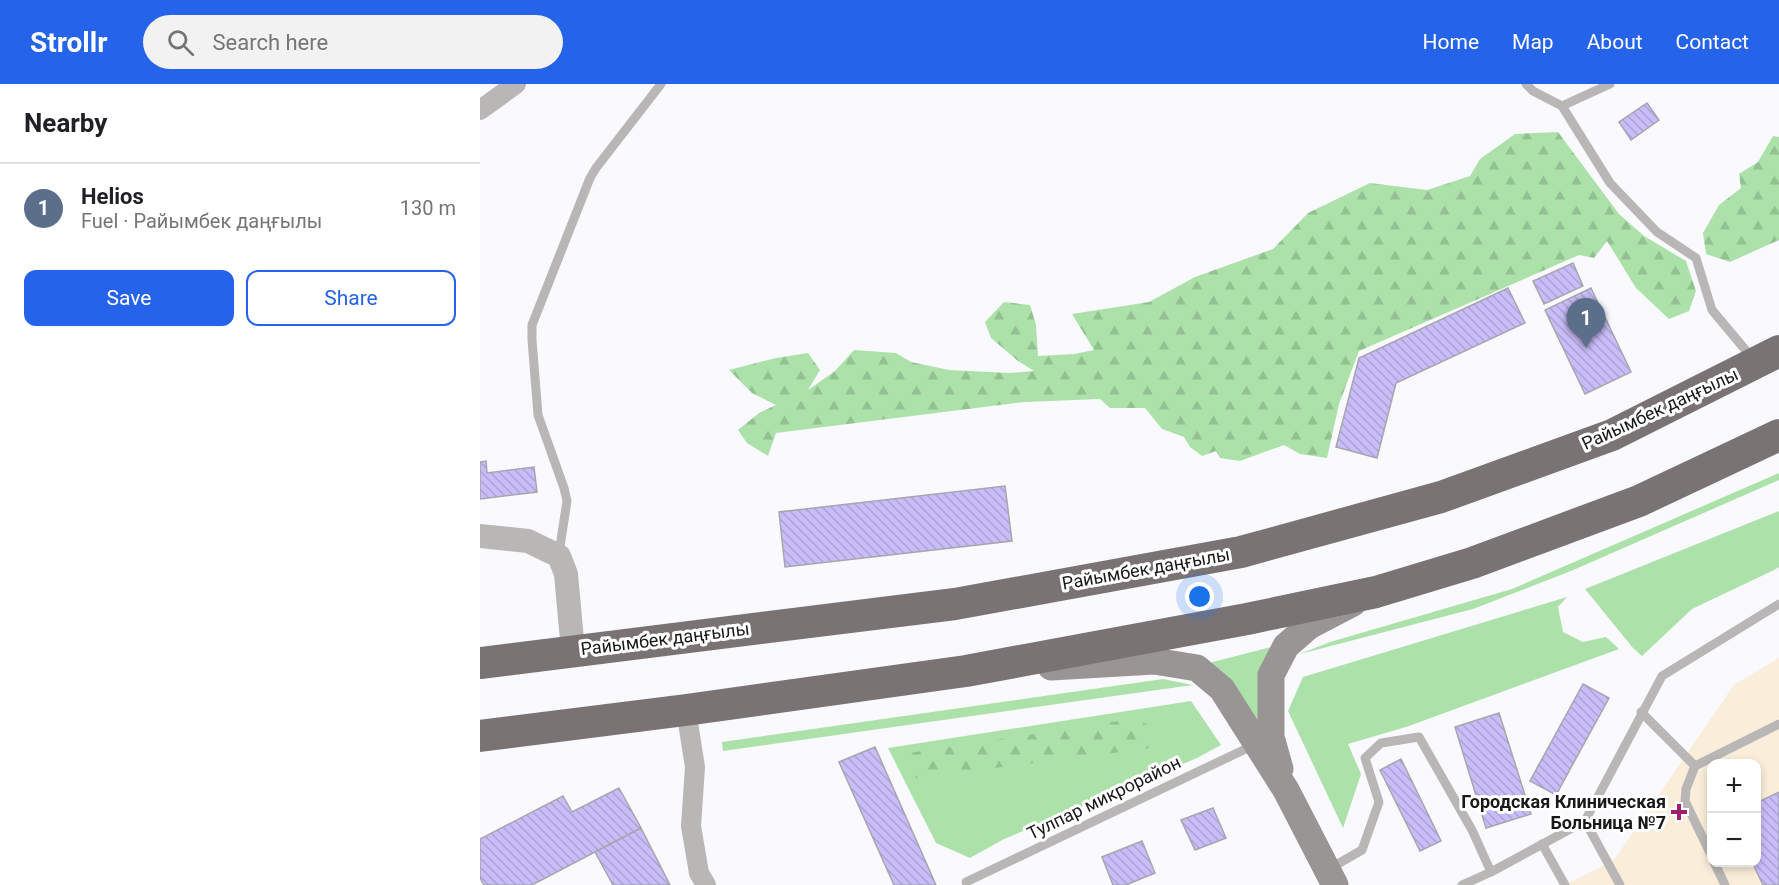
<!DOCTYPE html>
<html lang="en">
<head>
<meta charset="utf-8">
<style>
  :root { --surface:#fff; --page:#f2f2f2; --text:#202124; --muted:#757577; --line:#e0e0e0; --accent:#2563eb }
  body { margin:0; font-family:Roboto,sans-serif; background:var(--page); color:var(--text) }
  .controls { position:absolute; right:18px; bottom:18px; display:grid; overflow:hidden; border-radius:12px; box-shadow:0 3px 9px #0003 }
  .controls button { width:54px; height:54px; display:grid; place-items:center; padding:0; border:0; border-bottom:2px solid var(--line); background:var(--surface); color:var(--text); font:30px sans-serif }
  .you { position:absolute; left:720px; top:513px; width:21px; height:21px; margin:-15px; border:4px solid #fff; border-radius:50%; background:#1a73e8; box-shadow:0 0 0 9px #1a73e833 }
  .badge { display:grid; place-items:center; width:39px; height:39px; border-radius:50%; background:var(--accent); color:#fff; font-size:20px; font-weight:700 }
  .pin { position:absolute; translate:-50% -50px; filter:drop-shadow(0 2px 3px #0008) }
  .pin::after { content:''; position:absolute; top:32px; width:21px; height:18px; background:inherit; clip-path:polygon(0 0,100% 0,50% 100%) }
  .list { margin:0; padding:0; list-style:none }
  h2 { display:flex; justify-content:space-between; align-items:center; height:78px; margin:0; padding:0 24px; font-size:26px }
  h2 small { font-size:20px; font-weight:400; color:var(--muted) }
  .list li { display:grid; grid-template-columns:39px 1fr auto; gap:18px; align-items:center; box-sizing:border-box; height:90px; padding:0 24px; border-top:2px solid var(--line) }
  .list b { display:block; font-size:22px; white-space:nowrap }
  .list p { margin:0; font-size:20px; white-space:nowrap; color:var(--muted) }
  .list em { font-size:20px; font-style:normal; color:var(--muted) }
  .actions { display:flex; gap:12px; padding:18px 24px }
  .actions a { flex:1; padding:14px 0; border:2px solid var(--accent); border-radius:12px; text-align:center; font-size:21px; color:var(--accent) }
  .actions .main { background:var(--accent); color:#fff }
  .icon { flex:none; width:33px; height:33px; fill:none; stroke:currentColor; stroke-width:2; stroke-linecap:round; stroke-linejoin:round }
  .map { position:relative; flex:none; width:1299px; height:801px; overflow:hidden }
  header { display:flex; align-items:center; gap:36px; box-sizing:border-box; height:84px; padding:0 30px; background:var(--accent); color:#fff }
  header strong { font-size:28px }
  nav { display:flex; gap:33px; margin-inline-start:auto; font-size:21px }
  .search { width:420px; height:54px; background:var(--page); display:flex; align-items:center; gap:15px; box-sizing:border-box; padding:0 21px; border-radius:33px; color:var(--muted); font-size:22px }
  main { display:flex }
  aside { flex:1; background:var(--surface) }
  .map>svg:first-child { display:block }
  .medical { fill:#faeeda; fill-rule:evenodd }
  .grass { fill:#ace2aa }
  .forest { fill:url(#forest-firs) }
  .building { fill:url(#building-back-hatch); stroke:#a7a6ac; stroke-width:1.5 }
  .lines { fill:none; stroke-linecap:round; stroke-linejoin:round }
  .service { stroke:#b9b6b6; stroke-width:9 }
  .minor { stroke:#b9b6b6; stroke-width:20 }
  .tertiary { stroke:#b9b6b6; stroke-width:24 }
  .secondary { stroke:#9a9595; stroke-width:27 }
  .trunk { stroke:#7a7373; stroke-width:32 }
  .poi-dot { fill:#a11f6f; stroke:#fff; stroke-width:2 }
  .labels { text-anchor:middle; stroke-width:6; stroke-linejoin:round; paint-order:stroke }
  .street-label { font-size:18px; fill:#19191b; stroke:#fff }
  .poi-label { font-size:18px; font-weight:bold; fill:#19191b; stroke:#fff; text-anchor:end }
</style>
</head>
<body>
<header>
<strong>Strollr</strong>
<div class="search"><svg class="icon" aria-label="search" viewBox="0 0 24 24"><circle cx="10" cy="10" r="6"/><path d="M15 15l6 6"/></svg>Search here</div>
<nav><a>Home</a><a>Map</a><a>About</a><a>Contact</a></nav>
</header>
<main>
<aside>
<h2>Nearby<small></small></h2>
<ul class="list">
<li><span class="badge" style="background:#5c6f8a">1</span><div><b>Helios</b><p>Fuel · Райымбек даңғылы</p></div><em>130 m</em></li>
</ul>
<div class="actions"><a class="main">Save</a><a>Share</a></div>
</aside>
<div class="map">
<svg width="1299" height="801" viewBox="0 0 1299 801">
  <defs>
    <pattern id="forest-firs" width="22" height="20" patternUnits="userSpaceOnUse" patternTransform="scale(1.5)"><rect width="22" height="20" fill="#ace2aa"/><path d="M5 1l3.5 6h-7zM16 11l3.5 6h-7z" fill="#93c192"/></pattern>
    <pattern id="building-back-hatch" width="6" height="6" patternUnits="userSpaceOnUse" patternTransform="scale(1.5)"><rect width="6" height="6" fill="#c9bdf9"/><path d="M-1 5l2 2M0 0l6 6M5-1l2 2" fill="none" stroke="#aca2d5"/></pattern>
  </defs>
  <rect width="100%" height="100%" fill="#f9f9fe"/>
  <!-- medical -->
  <path class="medical" d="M 1299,574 L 1299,801 L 1085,801 L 1134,776 L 1254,601 ZM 1232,680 L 1276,680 L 1276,778 L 1232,778 Z"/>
  <!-- grass -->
  <g class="grass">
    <path d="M 1299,389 L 1299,396 L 1091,487 L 993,525 L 820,570 L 850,558 L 1032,505 Z"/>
    <path d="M 1299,427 L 1299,483 L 1294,486 L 1212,525 L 1162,572 L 1153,564 L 1105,505 Z"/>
    <path d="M 1087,513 L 1078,523 L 1083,548 L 1103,558 L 1126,553 L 1139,565 L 929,642 L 868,660 L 881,690 L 863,744 L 808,627 L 823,593 Z"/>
    <path d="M 795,562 L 790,669 L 729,579 Z"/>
    <path d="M 683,595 L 713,601 L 243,667 L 242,658 Z"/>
    <path d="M 711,617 L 741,661 L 717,674 L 522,756 L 490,774 L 456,759 L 408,664 Z"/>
  </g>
  <!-- forest -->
  <g class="forest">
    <path d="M 1078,48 L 1139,130 L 1164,152 L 1206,177 L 1216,207 L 1209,227 L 1189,235 L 1156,204 L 1127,157 L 1114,174 L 1099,171 L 879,267 L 859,320 L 847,374 L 820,370 L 804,361 L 760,377 L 740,374 L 736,367 L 722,372 L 710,363 L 704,353 L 682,345 L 665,324 L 630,324 L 620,315 L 545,318 L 296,349 L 288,372 L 267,359 L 258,346 L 279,329 L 296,321 L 272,309 L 249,286 L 296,274 L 328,269 L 340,286 L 328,306 L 355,287 L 374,266 L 416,269 L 431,278 L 469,286 L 530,289 L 554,287 L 538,277 L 511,254 L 505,238 L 524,218 L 550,221 L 556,241 L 558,272 L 594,270 L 614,266 L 592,230 L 669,218 L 715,193 L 793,165 L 828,129 L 890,99 L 947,106 L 990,92 L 1000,75 L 1035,50 Z"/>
    <path d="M 1293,52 L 1299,53 L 1299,156 L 1250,178 L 1226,170 L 1223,149 L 1239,121 L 1261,104 L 1259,90 L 1278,78 Z"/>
    <path d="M 658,634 L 672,644 L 672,664 L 429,695 L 429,669 Z"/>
  </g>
  <!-- building -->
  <g class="building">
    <path d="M 1167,19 L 1179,36 L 1151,56 L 1139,38 Z"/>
    <path d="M 1093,179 L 1103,202 L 1064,220 L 1053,197 Z"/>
    <path d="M 1028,204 L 1045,239 L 916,299 L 897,374 L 856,363 L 879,274 Z"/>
    <path d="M 1111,204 L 1151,288 L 1105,310 L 1065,226 Z"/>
    <path d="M 6,377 L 7,389 L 54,383 L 57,408 L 0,415 L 0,378 Z"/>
    <path d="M 525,402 L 532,457 L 305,483 L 299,428 Z"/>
    <path d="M 1103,600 L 1129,614 L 1076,711 L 1050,697 Z"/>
    <path d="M 1019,629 L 1051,730 L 1006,744 L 975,643 Z"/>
    <path d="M 395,663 L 456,801 L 414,801 L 359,678 Z"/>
    <path d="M 921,675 L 961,757 L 940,767 L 900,686 Z"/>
    <path d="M 139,704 L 161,744 L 52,801 L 4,801 L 0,794 L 0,755 L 83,712 L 92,728 Z"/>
    <path d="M 1299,708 L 1299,801 L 1283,801 L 1272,778 L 1276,778 L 1276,719 Z"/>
    <path d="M 733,724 L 746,754 L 715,766 L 701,736 Z"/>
    <path d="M 161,744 L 190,801 L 133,801 L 115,768 Z"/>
    <path d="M 662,757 L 675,789 L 646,801 L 633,801 L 622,773 Z"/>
  </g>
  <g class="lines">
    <!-- service -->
    <g class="service">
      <path d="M 1046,0 L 1053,7 L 1082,22 L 1130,99 L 1177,148 L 1216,174 L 1232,226 L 1273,275"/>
      <path d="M 1082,22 L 1130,0"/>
      <path d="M 79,469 L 87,417 L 84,404 L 58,331 L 52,256 L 52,241 L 110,94 L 116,84 L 181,0"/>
      <path d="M 1161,628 L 1215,682 L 1206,705 L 1205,717 L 1232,773"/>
      <path d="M 1215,682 L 1299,640"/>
      <path d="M 1105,737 L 1140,801"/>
      <path d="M 1062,760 L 1085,801"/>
      <path d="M 1234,778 L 1245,801"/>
      <path d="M 849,785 L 882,766 L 899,718 L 885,674 L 901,659 L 939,653 L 992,746 L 1011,788"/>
      <path d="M 486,798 L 774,661"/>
      <path d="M 982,801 L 1011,788 L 1105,737 L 1182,592 L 1299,520"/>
    </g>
    <!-- minor -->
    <g class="minor">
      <path d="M 0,26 L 36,0"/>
      <path d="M 206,626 L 215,683 L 211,742 L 219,789 L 226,801"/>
    </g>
    <!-- tertiary -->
    <path class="tertiary" d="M 0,452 L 48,457 L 79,472 L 86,490 L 93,567"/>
    <!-- secondary -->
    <g class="secondary">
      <path d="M 571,583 L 674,577 L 717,584 L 742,605 L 806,706 L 855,801"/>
      <path d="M 800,685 L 791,653 L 791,591 L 806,562 L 829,542 L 873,519"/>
    </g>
    <!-- trunk -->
    <g class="trunk">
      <path d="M 0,579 L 475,520 L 761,468 L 961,413 L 1132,351 L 1299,267"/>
      <path d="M 0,652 L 206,626 L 486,587 L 767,535 L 896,508 L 992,479 L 1159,417 L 1299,351"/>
    </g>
  </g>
  <!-- markers -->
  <path class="poi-dot" d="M1196 719h6v6h6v6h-6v6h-6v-6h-6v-6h6z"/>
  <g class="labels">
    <!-- street labels -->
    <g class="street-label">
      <text transform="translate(1180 325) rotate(-25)" y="6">Райымбек даңғылы</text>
      <text transform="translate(666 485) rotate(-10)" y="6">Райымбек даңғылы</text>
      <text transform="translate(185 555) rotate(-7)" y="6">Райымбек даңғылы</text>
      <text transform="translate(624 714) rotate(-26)" y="6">Тулпар микрорайон</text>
    </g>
    <!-- poi labels -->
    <g class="poi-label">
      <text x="1186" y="724">Городская Клиническая<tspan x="1186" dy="21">Больница №7</tspan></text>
    </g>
  </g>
</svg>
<div class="controls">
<button>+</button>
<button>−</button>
</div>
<div class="you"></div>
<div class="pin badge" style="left:1106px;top:264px;background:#5c6f8a">1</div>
</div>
</main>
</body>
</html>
